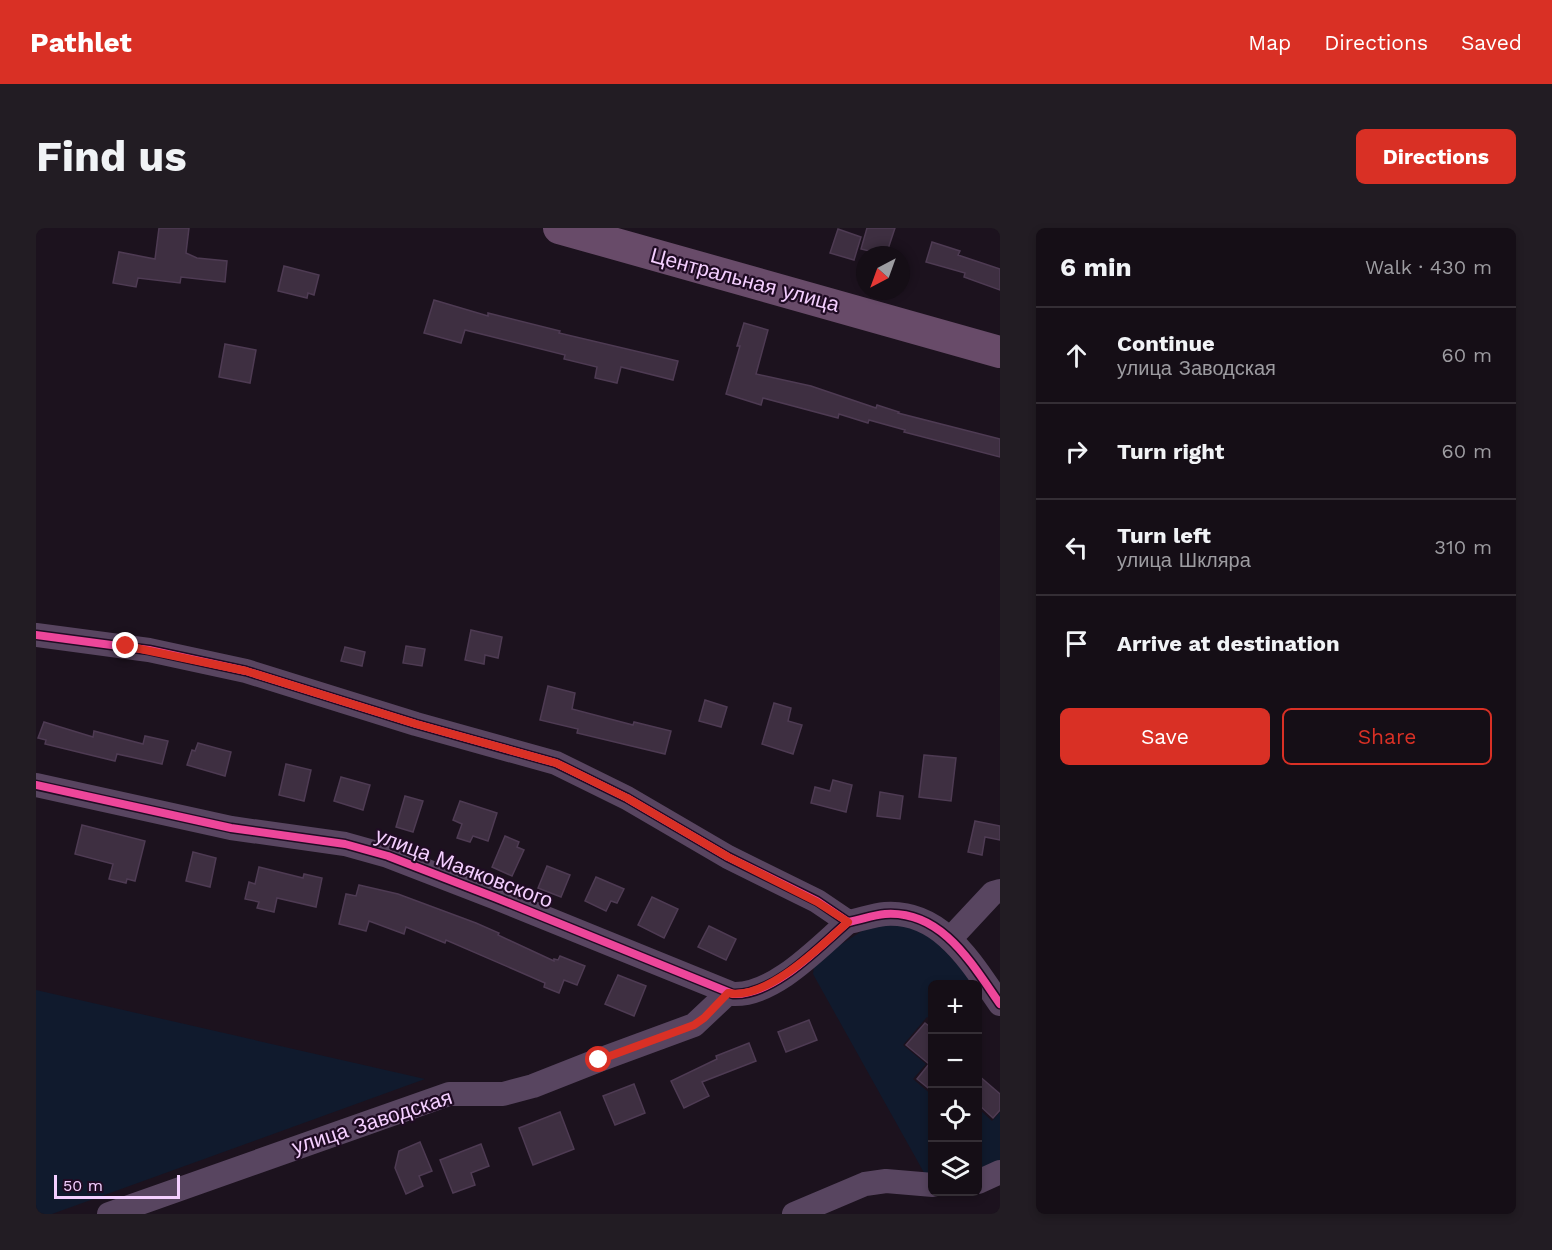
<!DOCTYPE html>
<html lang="en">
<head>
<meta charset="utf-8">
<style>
  :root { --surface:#150e16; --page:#221c23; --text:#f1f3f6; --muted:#9d9ca1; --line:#342e35; --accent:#d93025 }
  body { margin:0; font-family:"Work Sans",sans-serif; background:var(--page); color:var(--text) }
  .controls { position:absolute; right:18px; bottom:18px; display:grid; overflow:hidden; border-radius:9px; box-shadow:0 3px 9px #0003 }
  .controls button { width:54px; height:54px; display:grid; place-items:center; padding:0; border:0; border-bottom:2px solid var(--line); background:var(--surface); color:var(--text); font:30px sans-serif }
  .compass { position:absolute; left:820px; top:18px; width:54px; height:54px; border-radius:50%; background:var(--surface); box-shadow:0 3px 9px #0003; rotate:221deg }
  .scale { position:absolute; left:18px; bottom:15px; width:126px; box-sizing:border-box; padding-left:6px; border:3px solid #f4cfff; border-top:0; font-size:16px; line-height:21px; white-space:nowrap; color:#f4cfff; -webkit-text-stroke:4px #200c24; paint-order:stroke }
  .stop { position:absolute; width:18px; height:18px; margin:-14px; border:4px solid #d93025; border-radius:50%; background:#fff }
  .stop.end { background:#d93025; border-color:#fff; box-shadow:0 2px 6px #0008 }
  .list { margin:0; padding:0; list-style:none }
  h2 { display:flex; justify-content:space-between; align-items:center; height:78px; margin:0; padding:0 24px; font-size:26px }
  h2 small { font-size:20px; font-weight:400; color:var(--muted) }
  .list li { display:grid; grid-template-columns:39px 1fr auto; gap:18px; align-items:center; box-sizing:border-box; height:96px; padding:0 24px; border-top:2px solid var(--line) }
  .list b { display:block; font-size:22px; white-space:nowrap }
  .list p { margin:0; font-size:20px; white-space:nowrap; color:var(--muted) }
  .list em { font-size:20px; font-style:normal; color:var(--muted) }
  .actions { display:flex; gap:12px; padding:18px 24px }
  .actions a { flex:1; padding:14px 0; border:2px solid var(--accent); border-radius:9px; text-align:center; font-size:21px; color:var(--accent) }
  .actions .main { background:var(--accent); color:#fff }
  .icon { flex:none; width:33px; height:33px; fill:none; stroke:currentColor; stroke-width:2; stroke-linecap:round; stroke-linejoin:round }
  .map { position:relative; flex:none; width:964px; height:986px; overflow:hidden; border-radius:9px }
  header { display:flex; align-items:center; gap:36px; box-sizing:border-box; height:84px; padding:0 30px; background:var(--accent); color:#fff }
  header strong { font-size:28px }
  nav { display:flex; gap:33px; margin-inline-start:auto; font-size:21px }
  .intro { display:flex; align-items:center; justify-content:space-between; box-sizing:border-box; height:144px; padding:0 36px }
  h1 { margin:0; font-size:42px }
  .button { padding:15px 27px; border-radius:9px; background:var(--accent); color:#fff; font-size:21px; font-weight:700 }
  main { display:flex; gap:36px; padding:0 36px }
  aside { flex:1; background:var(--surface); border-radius:9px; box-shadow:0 3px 9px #0003 }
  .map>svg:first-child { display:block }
  .green { fill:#101a2d }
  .building { fill:#3e2f41; stroke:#4e3b53; stroke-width:1.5 }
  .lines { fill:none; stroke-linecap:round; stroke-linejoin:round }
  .minor { stroke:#584560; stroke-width:24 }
  .major { stroke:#684b69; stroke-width:32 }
  .cycleway-casing { stroke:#200c24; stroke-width:11 }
  .cycleway { stroke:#ed469a; stroke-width:8 }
  .route { stroke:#d93025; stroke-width:8 }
  .labels { text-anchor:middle; stroke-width:4.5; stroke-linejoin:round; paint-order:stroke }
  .street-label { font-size:21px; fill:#f4cfff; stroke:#200c24 }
</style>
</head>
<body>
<header>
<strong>Pathlet</strong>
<nav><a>Map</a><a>Directions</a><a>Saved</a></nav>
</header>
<div class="intro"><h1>Find us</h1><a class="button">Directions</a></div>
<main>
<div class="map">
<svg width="964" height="986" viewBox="0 0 964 986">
  <rect width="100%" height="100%" fill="#1c121e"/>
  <!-- green -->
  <g class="green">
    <path d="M 859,695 L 893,705 L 939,756 L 897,756 L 896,793 L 891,789 L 867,817 L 890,836 L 877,851 L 896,867 L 896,950 L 891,950 L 777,746 L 779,733 L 829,701 Z"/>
    <path d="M 0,762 L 389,851 L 16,986 L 0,986 Z"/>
    <path d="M 942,880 L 956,893 L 964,884 L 964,935 L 942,947 Z"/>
  </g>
  <!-- building -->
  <g class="building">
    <path d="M 123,0 L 153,0 L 150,25 L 161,30 L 191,33 L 189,54 L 145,49 L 144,55 L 102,50 L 100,59 L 77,55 L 83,24 L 119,31 Z"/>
    <path d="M 831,0 L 859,0 L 850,27 L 825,21 Z"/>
    <path d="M 802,1 L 825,9 L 818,32 L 794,25 Z"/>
    <path d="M 896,14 L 924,23 L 922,27 L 964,41 L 964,62 L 928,49 L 929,45 L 890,34 Z"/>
    <path d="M 248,38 L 283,47 L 278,67 L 272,65 L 271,70 L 242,63 Z"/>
    <path d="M 398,72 L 452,88 L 452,85 L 524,103 L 523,105 L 642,133 L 637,152 L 585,139 L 581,155 L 559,150 L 561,139 L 528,131 L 529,127 L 429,102 L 425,115 L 388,105 Z"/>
    <path d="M 708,95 L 732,102 L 720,146 L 775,158 L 840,180 L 841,177 L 863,184 L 862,185 L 964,211 L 964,229 L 868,204 L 869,202 L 833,192 L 832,195 L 803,186 L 802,190 L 727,170 L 725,177 L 690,166 L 704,118 L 701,118 Z"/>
    <path d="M 189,116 L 220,122 L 214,155 L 183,149 Z"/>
    <path d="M 435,402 L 466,409 L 462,430 L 449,427 L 448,436 L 429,432 Z"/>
    <path d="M 370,418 L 389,421 L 386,438 L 367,435 Z"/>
    <path d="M 309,419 L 329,424 L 326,438 L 305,433 Z"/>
    <path d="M 512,458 L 539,465 L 536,481 L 597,497 L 598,494 L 635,503 L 629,526 L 541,505 L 542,501 L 504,492 Z"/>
    <path d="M 669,472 L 691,479 L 685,499 L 663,493 Z"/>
    <path d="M 738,475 L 755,480 L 752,493 L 766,497 L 757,526 L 726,516 Z"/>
    <path d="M 8,494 L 57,509 L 58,503 L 107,516 L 109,508 L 132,513 L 126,536 L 81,526 L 79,533 L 9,516 L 10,512 L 2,510 Z"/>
    <path d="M 162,515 L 195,524 L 189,548 L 151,537 L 156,522 L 159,523 Z"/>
    <path d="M 888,527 L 920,530 L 915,573 L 883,569 Z"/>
    <path d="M 250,536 L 275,542 L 268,573 L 243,567 Z"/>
    <path d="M 305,549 L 334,557 L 327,582 L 298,573 Z"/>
    <path d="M 797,552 L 816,557 L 810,584 L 775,575 L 779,559 L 794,563 Z"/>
    <path d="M 844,564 L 867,568 L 864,591 L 841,588 Z"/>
    <path d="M 369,568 L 387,573 L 377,604 L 360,599 Z"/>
    <path d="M 424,573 L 461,585 L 452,613 L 437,608 L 434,614 L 421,610 L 426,596 L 417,592 Z"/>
    <path d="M 939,593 L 964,598 L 964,612 L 949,609 L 946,627 L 932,624 Z"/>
    <path d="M 46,597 L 109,613 L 99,653 L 91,651 L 90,655 L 73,651 L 77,636 L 39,626 Z"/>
    <path d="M 469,608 L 483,614 L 481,619 L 488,622 L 476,648 L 456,639 Z"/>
    <path d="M 157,624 L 180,630 L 174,659 L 150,653 Z"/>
    <path d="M 511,638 L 534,647 L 525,669 L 502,660 Z"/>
    <path d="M 223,639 L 267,650 L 268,646 L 286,650 L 280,679 L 241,670 L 238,684 L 221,680 L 223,674 L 209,671 L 213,654 L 219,656 Z"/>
    <path d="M 560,649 L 588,661 L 581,675 L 575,673 L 570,683 L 549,673 Z"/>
    <path d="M 323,657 L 362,666 L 440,695 L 463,705 L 462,707 L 518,733 L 518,731 L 522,732 L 524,728 L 549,738 L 541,757 L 528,752 L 523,765 L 508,759 L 509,755 L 410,712 L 409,715 L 370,699 L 368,706 L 333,693 L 330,703 L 303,696 L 310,666 L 320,668 Z"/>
    <path d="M 616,669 L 642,681 L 628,710 L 602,697 Z"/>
    <path d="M 673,698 L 700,711 L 690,732 L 662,719 Z"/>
    <path d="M 582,747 L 610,758 L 598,788 L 569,776 Z"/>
    <path d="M 773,792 L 781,812 L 750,824 L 742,804 Z"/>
    <path d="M 889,795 L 897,801 L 897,864 L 881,851 L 893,836 L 870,817 Z"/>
    <path d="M 713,815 L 720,833 L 666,854 L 673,868 L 648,880 L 635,853 L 681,831 L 680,828 Z"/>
    <path d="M 942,847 L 964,866 L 964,882 L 957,890 L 942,876 Z"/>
    <path d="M 598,856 L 609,885 L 579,897 L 567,868 Z"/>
    <path d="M 524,884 L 538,921 L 497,937 L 483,900 Z"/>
    <path d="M 384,914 L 396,943 L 383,948 L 387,958 L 370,966 L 359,940 L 363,923 Z"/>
    <path d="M 445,916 L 453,938 L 435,945 L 439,957 L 417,965 L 404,932 Z"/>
  </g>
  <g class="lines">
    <!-- minor -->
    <g class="minor">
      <path d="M 0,407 L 113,422 L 210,443 L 380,496 L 520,535 L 591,570 L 692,629 L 781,673 L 812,694 C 824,692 837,687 849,686 C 906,682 936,736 964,776"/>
      <path d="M 0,557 L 195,600 L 309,616 L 352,628 L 458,669 L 697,766 C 738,768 783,719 812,694"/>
      <path d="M 914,711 L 957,665 L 964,663"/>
      <path d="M 942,954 L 964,944"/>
      <path d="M 73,986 L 413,866 L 467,866 L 497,858 L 563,832 L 658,797 L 692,765"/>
      <path d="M 758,986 L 829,956 L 850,953 L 897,957"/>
    </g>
    <!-- major -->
    <path class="major" d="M 523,0 L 964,124"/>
    <defs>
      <g id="cycleway">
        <path d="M 0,407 L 113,422 L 210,443 L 380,496 L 520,535 L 591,570 L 692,629 L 781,673 L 812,694 C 824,692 837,687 849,686 C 906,682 936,736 964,776"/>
        <path d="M 0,557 L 195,600 L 309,616 L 352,628 L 458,669 L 697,766 C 738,768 783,719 812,694"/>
      </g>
    </defs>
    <!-- cycleway casing -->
    <use href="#cycleway" class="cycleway-casing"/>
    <!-- cycleway -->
    <use href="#cycleway" class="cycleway"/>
  </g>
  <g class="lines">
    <!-- route -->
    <path class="route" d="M 90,418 L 210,443 L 380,496 L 520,535 L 591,570 L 692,629 L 781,674 L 812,694 C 786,717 730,773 692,765 L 668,790 L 658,797 L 563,832"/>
  </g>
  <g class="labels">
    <!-- street labels -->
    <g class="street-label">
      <text transform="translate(709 52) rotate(15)" y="7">Центральная улица</text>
      <text transform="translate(428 640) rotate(21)" y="7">улица Маяковского</text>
      <text transform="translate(336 894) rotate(-18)" y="7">улица Заводская</text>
    </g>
  </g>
</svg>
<div class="controls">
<button>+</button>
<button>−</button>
<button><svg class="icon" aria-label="locate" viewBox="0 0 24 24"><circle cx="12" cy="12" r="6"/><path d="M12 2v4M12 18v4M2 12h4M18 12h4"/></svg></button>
<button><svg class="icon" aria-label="layers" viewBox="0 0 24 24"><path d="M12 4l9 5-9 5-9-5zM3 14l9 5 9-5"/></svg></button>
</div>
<svg class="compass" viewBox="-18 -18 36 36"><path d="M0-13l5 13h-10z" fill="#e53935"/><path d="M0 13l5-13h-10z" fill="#9d9ca1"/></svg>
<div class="scale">50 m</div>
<div class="stop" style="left:563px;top:832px"></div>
<div class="stop end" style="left:90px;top:418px"></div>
</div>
<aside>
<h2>6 min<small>Walk · 430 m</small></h2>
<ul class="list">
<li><svg class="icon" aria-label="ahead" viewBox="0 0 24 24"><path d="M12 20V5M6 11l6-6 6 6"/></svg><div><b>Continue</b><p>улица Заводская</p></div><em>60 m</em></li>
<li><svg class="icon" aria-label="right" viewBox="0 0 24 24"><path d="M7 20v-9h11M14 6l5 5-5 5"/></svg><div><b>Turn right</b></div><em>60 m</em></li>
<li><svg class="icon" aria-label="left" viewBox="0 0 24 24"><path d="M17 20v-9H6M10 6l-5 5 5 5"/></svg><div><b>Turn left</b><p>улица Шкляра</p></div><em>310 m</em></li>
<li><svg class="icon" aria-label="arrive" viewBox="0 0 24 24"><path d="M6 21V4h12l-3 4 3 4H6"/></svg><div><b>Arrive at destination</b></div></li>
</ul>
<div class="actions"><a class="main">Save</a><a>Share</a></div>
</aside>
</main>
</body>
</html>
